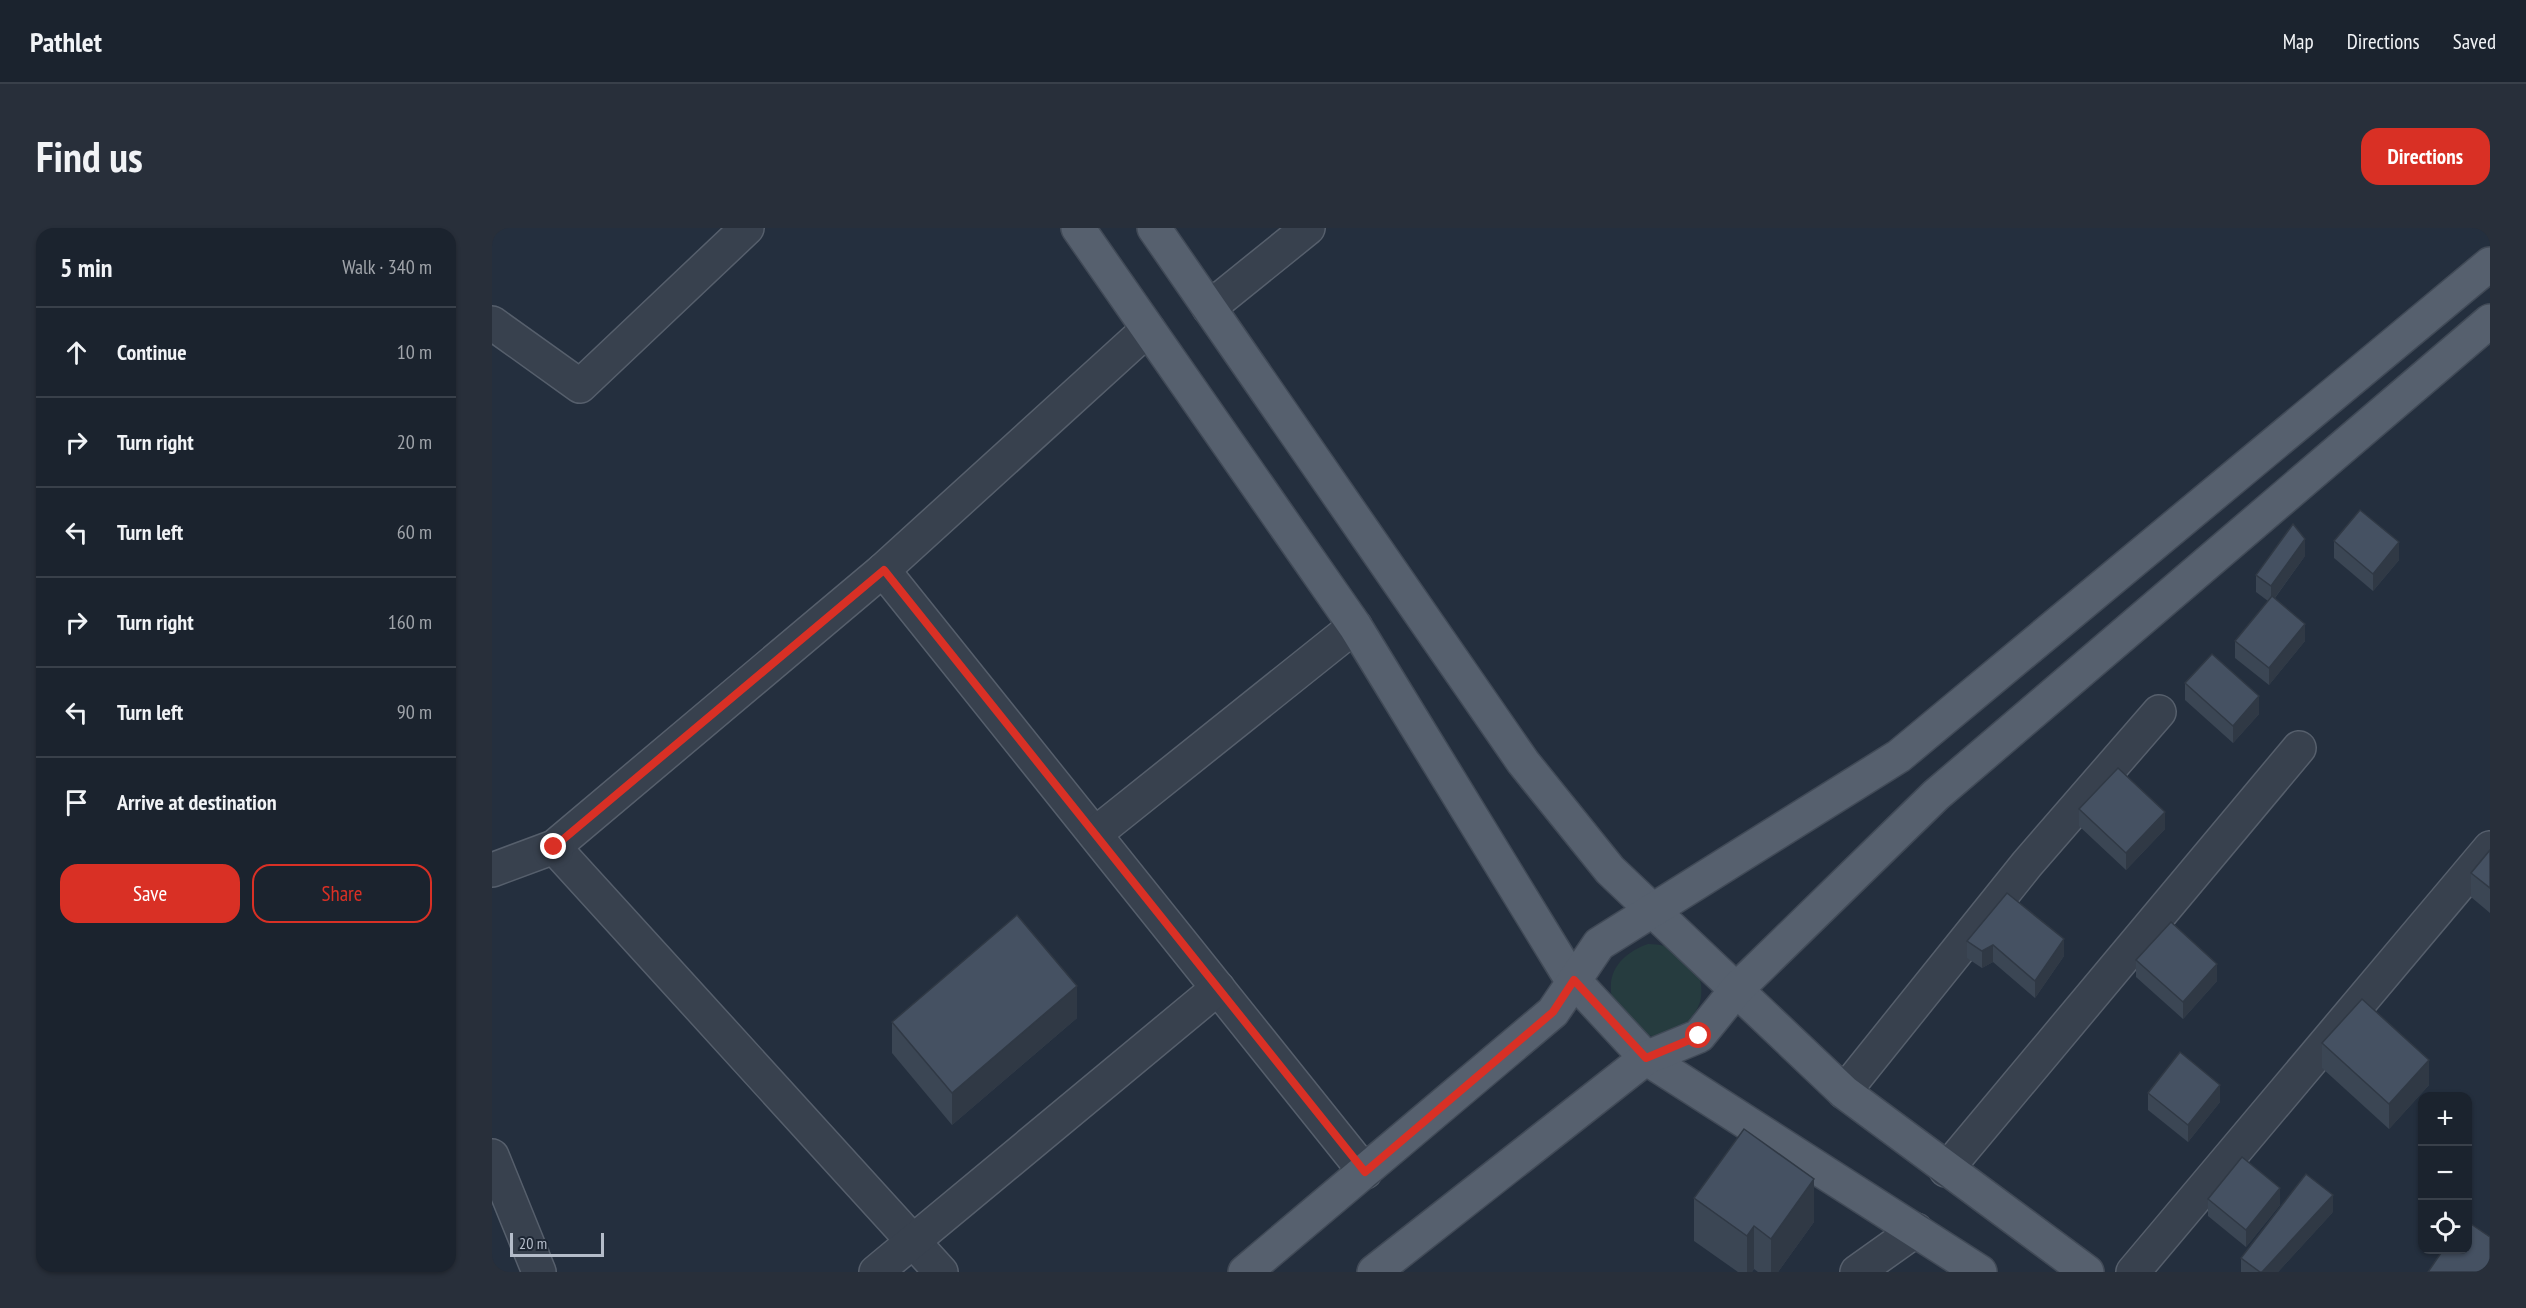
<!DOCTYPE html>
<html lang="en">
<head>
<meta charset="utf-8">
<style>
  :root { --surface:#1b232e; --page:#282f3a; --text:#f1f3f6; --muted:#a0a4aa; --line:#39404a; --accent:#d93025 }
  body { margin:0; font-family:"PT Sans Narrow",sans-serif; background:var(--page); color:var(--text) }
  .controls { position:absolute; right:18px; bottom:18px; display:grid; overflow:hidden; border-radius:12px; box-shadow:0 2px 4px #0004 }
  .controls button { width:54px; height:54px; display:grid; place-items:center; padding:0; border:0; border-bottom:2px solid var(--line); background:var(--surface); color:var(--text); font:30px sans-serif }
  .scale { position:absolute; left:18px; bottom:15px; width:94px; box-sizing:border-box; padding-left:6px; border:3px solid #b4bcc9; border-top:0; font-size:16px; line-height:21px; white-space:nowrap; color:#b4bcc9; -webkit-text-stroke:4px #1d2633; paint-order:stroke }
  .stop { position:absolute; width:18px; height:18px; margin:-14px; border:4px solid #d93025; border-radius:50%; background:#fff }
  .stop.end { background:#d93025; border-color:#fff; box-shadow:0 2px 6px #0008 }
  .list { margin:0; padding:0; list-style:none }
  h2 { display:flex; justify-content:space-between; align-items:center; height:78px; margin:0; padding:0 24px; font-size:26px }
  h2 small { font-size:20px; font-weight:400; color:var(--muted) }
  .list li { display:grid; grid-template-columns:39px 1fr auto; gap:18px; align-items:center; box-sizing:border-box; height:90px; padding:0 24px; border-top:2px solid var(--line) }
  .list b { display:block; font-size:22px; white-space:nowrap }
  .list em { font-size:20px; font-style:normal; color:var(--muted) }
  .actions { display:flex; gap:12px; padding:18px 24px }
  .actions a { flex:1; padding:14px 0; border:2px solid var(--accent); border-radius:18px; text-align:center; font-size:21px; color:var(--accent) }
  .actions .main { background:var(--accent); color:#fff }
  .icon { flex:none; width:33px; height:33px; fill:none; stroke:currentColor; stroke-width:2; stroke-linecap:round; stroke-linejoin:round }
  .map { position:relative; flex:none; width:1998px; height:1044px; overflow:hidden; border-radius:18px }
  header { display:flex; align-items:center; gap:36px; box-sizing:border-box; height:84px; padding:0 30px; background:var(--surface); border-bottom:2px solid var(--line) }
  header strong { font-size:28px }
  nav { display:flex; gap:33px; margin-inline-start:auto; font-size:21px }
  .intro { display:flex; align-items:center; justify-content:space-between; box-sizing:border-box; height:144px; padding:0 36px }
  h1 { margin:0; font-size:42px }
  .button { padding:15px 27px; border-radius:18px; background:var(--accent); color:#fff; font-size:21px; font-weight:700 }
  main { display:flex; gap:36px; padding:0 36px }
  aside { flex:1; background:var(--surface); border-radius:18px; box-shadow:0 2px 4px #0004 }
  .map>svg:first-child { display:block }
  .green { fill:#263c3f }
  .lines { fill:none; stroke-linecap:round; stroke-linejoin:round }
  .minor-casing { stroke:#565f6c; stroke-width:36 }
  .major-casing { stroke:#414a57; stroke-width:36 }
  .minor { stroke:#38414e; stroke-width:33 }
  .major { stroke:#56606e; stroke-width:33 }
  .wall { fill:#3b4654 }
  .shaded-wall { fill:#303945 }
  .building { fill:#455162; stroke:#303945; stroke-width:1.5 }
  .route { stroke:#d93025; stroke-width:8 }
</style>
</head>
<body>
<header>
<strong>Pathlet</strong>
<nav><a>Map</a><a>Directions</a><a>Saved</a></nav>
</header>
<div class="intro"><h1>Find us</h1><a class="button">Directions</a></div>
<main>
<aside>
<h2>5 min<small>Walk · 340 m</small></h2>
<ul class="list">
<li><svg class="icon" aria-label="ahead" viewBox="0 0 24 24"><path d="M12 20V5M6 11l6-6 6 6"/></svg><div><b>Continue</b></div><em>10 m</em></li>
<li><svg class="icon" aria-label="right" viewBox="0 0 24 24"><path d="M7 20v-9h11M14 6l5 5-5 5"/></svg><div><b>Turn right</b></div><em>20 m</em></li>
<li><svg class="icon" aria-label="left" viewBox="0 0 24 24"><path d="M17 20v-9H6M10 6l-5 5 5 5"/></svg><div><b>Turn left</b></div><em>60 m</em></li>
<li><svg class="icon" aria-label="right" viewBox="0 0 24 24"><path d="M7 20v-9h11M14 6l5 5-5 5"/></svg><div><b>Turn right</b></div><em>160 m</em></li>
<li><svg class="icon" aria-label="left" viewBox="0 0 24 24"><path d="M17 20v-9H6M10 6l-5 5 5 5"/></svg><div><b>Turn left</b></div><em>90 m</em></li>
<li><svg class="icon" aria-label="arrive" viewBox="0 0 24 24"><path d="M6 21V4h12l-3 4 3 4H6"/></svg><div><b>Arrive at destination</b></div></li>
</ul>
<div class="actions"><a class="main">Save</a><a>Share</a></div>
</aside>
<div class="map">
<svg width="1998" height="1044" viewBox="0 0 1998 1044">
  <rect width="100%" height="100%" fill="#242f3e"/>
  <!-- green -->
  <path class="green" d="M 1156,716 C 1187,716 1213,735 1209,769 C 1206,792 1174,817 1150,805 C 1145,802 1139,793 1134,788 C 1130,784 1125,780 1122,775 C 1119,771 1119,766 1119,762 C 1117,738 1136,723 1156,716 Z"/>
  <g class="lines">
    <defs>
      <g id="minor">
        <path d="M 717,80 L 816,0"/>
        <path d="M 0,95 L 88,158 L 255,0"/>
        <path d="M 391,342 L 873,944"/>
        <path d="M 603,606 L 863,398"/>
        <path d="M 62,619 L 449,1044"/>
        <path d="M 0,642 L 62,619 L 391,342 L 656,101"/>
        <path d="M 1352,864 L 1535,636 L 1667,484"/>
        <path d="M 0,928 L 47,1044"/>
        <path d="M 1454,942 L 1807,520"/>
        <path d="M 384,1044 L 726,760"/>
        <path d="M 1365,1044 L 1424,1002"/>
        <path d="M 1641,1044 L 1998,620"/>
      </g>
      <g id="major">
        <path d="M 586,0 L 863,398 L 1076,746 L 1154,830 L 1488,1044"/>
        <path d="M 662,0 L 1031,534 L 1118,642 L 1352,864 L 1595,1044"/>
        <path d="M 753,1044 L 1061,784 L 1107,716 L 1407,528 L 1998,36"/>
        <path d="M 882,1044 L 1154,830 L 1207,808 L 1244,762 L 1444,567 L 1998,93"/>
      </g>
    </defs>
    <!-- minor casing -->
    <use href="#minor" class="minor-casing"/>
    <!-- major casing -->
    <use href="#major" class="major-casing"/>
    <!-- minor -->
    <use href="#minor" class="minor"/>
    <!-- major -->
    <use href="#major" class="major"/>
  </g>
  <!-- wall -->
  <g class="wall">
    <path d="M 1842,313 L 1907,332 L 1881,363 L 1842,330 Z"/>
    <path d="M 1813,328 L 1783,370 L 1813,413 L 1777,457 L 1743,430 L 1743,413 L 1776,373 L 1764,364 L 1764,347 Z"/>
    <path d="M 1693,455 L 1767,486 L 1741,515 L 1693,472 Z"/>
    <path d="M 1587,581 L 1673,601 L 1634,642 L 1587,598 Z"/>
    <path d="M 1998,622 L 1998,685 L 1979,669 L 1979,645 Z"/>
    <path d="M 1475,713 L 1572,728 L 1543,770 L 1501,734 L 1490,740 L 1475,730 Z"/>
    <path d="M 1644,732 L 1725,753 L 1691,791 L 1644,749 Z"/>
    <path d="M 585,790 L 460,897 L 400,825 L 400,794 Z"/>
    <path d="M 1830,815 L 1937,857 L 1897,901 L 1830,840 Z"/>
    <path d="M 1656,865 L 1728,874 L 1696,914 L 1656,882 Z"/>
    <path d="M 1202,970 L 1322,994 L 1286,1044 L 1266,1044 L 1262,1041 L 1260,1044 L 1246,1044 L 1202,1013 Z"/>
    <path d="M 1716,971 L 1788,977 L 1754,1019 L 1716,988 Z"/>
    <path d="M 1841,984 L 1786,1044 L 1749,1044 L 1749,1030 Z"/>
  </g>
  <!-- shaded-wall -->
  <g class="shaded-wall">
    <path d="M 1813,311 L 1813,328 L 1779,375 L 1779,358 Z"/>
    <path d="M 1907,314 L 1907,332 L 1881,363 L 1881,346 Z"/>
    <path d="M 1813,396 L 1813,413 L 1777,457 L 1777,440 Z"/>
    <path d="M 1767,468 L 1767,486 L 1741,515 L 1741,498 Z"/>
    <path d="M 1673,584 L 1673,601 L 1634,642 L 1634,625 Z"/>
    <path d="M 1572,711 L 1572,728 L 1543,770 L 1543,753 Z"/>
    <path d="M 1501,717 L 1501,734 L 1490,740 L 1490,723 Z"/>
    <path d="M 1725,736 L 1725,753 L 1691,791 L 1691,774 Z"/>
    <path d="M 585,758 L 585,790 L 460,897 L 460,865 Z"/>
    <path d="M 1937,832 L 1937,857 L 1897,901 L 1897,876 Z"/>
    <path d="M 1728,857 L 1728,874 L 1696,914 L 1696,897 Z"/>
    <path d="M 1322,951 L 1322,994 L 1286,1044 L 1279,1044 L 1279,1011 Z"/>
    <path d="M 1788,960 L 1788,977 L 1754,1019 L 1754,1002 Z"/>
    <path d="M 1841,967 L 1841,984 L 1786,1044 L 1770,1044 Z"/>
    <path d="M 1262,998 L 1262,1041 L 1260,1044 L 1255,1044 L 1255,1008 Z"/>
  </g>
  <!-- building -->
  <g class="building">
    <path d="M 1868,282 L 1907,314 L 1881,346 L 1842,313 Z"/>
    <path d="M 1801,296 L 1813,311 L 1779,358 L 1764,347 Z"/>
    <path d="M 1780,368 L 1813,396 L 1777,440 L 1743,413 Z"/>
    <path d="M 1720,426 L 1767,468 L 1741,498 L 1693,455 Z"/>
    <path d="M 1626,540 L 1673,584 L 1634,625 L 1587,581 Z"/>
    <path d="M 1998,622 L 1998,660 L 1979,645 Z"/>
    <path d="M 1515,665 L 1572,711 L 1543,753 L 1501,717 L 1490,723 L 1475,713 Z"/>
    <path d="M 525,687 L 585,758 L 460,865 L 400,794 Z"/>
    <path d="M 1679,694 L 1725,736 L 1691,774 L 1644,732 Z"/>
    <path d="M 1870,771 L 1937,832 L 1897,876 L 1830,815 Z"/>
    <path d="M 1688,824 L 1728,857 L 1696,897 L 1656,865 Z"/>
    <path d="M 1252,901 L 1322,951 L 1279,1011 L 1262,998 L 1255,1008 L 1202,970 Z"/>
    <path d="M 1750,929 L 1788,960 L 1754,1002 L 1716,971 Z"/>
    <path d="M 1814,946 L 1841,967 L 1770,1044 L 1768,1044 L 1749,1030 Z"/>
    <path d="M 1976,994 L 1998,1009 L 1998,1044 L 1936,1044 L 1951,1022 L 1976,1022 Z"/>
  </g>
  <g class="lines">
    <!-- route -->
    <path class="route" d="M 62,619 L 392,342 L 873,944 L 1061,784 L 1082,752 L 1154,830 L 1207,808"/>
  </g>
</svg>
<div class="controls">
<button>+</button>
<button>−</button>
<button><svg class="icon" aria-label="locate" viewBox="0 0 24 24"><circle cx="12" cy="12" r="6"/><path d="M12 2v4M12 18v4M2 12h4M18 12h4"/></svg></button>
</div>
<div class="scale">20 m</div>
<div class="stop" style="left:1207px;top:808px"></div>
<div class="stop end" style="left:62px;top:619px"></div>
</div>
</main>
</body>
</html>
